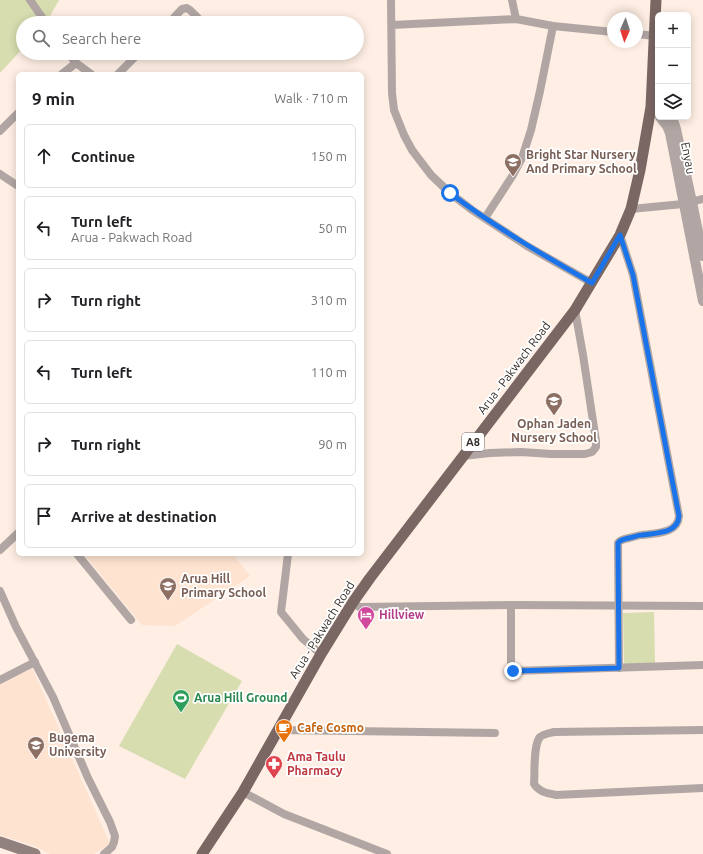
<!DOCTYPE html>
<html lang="en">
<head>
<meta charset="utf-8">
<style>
  :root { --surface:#fff; --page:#f6f6f6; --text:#202124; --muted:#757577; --line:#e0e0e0 }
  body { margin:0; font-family:Ubuntu,sans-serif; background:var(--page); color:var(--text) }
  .controls { position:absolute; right:12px; top:12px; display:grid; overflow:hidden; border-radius:6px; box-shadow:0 2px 10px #0003 }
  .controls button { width:36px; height:36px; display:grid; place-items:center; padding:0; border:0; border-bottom:1px solid var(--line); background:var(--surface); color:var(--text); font:20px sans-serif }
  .compass { position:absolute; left:607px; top:12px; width:36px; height:36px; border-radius:50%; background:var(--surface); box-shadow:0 2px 10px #0003; rotate:183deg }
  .stop { position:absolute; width:12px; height:12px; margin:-9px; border:3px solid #1a73e8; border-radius:50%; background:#fff }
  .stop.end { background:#1a73e8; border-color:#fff; box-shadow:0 1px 4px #0008 }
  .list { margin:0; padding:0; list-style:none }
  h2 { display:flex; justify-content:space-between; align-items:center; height:52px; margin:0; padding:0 16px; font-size:17px }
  h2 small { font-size:13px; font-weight:400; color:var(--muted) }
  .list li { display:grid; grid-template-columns:26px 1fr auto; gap:12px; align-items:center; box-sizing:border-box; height:64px; margin:0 8px 8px; padding:0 8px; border:1px solid var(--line); border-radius:6px }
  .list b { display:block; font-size:15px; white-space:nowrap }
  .list p { margin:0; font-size:13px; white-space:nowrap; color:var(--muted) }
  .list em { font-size:13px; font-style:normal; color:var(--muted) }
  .icon { flex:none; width:22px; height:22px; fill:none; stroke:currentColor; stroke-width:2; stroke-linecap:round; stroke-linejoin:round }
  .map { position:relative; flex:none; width:703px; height:854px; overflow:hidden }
  .search { position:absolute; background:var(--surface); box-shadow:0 2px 10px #0003; left:16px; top:16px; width:348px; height:44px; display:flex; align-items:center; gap:10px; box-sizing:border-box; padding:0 14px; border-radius:22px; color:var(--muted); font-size:15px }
  .panel { position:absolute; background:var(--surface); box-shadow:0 2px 10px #0003; left:16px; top:72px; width:348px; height:484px; border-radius:6px }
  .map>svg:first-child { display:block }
  .built { fill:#fee3d0 }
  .green { fill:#d7ddaf }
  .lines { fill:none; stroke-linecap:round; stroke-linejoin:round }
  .minor { stroke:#b1a6a4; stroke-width:8 }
  .tertiary { stroke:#b1a6a4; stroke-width:10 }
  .secondary { stroke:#91817e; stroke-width:11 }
  .primary { stroke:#7a6764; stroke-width:11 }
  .route { stroke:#1a73e8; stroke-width:5 }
  .labels { text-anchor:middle; stroke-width:3.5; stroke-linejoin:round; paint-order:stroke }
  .shield { fill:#fff; stroke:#716b68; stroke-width:1 }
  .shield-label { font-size:11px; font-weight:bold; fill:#342c27 }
  .education-label { font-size:12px; font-weight:bold; fill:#785e54; stroke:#fff; text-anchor:start }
  .street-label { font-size:12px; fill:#342c27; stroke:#fff }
  .hotel-label { font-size:12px; font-weight:bold; fill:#b23c85; stroke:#fff; text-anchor:start }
  .leisure-label { font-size:12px; font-weight:bold; fill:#27864d; stroke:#fff; text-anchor:start }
  .food-label { font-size:12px; font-weight:bold; fill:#c56008; stroke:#fff; text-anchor:start }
  .health-label { font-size:12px; font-weight:bold; fill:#be3a42; stroke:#fff; text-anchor:start }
</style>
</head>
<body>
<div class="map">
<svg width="703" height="854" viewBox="0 0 703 854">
  <rect width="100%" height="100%" fill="#feeee3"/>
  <!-- built -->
  <g class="built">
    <path d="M 84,554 L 233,554 L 250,576 L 175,626 L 142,625 Z"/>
    <path d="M 32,668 L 110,844 L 94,854 L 50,854 L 34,846 L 0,835 L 0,685 Z"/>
  </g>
  <!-- green -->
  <g class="green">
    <path d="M 0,0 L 59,0 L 46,23 L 23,23 L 23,48 L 0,73 Z"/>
    <path d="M 654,612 L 655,664 L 624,665 L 623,613 Z"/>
    <path d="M 177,644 L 242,681 L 185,779 L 119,746 Z"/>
  </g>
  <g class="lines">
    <!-- minor -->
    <g class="minor">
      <path d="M 30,0 L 46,23"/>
      <path d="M 391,0 L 392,93 L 394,110 L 404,135 L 412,150 L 431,175 L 450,193 L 472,210 L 527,246 L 592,283"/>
      <path d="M 512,0 L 516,19"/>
      <path d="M 169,23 L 182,9 L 187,8 L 190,10 L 203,23"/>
      <path d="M 392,25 L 516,19 L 553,26 L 613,32"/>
      <path d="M 637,34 L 655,36"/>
      <path d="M 68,53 L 76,63 L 91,74"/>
      <path d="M 62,74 L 76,63"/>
      <path d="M 118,74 L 139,53"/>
      <path d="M 0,131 L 18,113"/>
      <path d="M 0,174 L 18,186"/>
      <path d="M 631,209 L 683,204 L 703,199"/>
      <path d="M 485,218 L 513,175 L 522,158 L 531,130 L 540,91 L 553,26"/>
      <path d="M 463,456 L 490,453 L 521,452 L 551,454 L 585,454 L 592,452 L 596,447 L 596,441 L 583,355 L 575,310"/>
      <path d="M 0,550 L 18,533"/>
      <path d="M 77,554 L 131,620"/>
      <path d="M 288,554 L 281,612 L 303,639 L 321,654"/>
      <path d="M 0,591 L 16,627 L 53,697 L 88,778 L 110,822 L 115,836 L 114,842 L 112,847 L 104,854"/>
      <path d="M 353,602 L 359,607 L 511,605 L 703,606"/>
      <path d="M 511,605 L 511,665 L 513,671 L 703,665"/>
      <path d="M 619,668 L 618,543 C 621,539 625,539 629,538 C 634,537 638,535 642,535 C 655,533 678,534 679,516 L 633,275 L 620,235"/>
      <path d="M 0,680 L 35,662"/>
      <path d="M 278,730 L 495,733"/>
      <path d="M 703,730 L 554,732 C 550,733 543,734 540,737 C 533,745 535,773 534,784 C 539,792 547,793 556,795 L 703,788"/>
      <path d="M 243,792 L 284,814 L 387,854"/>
    </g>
    <!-- tertiary -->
    <g class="tertiary">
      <path d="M 660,117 L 667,126 L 670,133 L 703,301"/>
      <path d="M 670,117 L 674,123 L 676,129 L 692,202 L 703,256"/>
    </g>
    <!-- secondary -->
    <path class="secondary" d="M 0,842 L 35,854"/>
    <!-- primary -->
    <path class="primary" d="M 202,854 L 243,792 L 321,654 L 353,602 L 370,578 L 575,310 L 620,235 L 631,209 L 640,170 L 651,107 L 656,0"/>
  </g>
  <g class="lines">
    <!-- route -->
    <path class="route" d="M 450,193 C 495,227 543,255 592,283 L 620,235 L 633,275 L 679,516 C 678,534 655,533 642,535 C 638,535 634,537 629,538 C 625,539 621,539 618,543 L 619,668 L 513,671"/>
  </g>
  <!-- icons -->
  <defs>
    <symbol id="school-pin" viewBox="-11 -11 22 30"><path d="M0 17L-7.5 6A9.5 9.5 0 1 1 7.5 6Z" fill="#8d6e63" stroke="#fff"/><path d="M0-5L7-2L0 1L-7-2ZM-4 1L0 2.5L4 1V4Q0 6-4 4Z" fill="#fff"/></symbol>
    <symbol id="hotel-pin" viewBox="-11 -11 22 30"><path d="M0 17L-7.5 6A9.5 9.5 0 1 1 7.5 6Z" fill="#d1479c" stroke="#fff"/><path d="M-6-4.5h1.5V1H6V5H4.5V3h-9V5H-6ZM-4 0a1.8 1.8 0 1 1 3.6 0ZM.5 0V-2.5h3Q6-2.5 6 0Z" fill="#fff"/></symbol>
    <symbol id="stadium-pin" viewBox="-11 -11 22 30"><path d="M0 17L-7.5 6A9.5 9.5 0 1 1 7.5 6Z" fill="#2e9e5b" stroke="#fff"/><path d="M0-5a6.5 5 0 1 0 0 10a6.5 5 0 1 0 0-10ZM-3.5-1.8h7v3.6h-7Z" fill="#fff"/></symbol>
    <symbol id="cafe-pin" viewBox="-11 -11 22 30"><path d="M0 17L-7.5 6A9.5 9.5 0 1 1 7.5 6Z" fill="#e8710a" stroke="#fff"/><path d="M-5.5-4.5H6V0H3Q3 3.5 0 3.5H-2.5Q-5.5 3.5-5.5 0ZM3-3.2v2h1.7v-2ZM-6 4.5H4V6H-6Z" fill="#fff"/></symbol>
    <symbol id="university-pin" viewBox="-11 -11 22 30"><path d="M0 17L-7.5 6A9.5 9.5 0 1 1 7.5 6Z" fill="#8d6e63" stroke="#fff"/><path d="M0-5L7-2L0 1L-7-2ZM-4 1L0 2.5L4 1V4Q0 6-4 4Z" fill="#fff"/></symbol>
    <symbol id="pharmacy-pin" viewBox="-11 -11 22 30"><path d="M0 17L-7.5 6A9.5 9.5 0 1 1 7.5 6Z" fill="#e0444e" stroke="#fff"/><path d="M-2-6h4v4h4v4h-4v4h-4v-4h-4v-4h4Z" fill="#fff"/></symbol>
  </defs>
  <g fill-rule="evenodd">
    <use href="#school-pin" x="503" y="152" width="20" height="27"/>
    <use href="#school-pin" x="544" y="391" width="20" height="27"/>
    <use href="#school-pin" x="158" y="576" width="20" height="27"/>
    <use href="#hotel-pin" x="356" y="605" width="20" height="27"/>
    <use href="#stadium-pin" x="171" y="688" width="20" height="27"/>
    <use href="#cafe-pin" x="274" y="718" width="20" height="27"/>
    <use href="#university-pin" x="26" y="735" width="20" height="27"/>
    <use href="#pharmacy-pin" x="264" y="754" width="20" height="27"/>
  </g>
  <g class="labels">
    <!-- shield labels -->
    <rect class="shield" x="462" y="433" width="22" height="18" rx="3"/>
    <g class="shield-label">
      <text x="473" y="446">A8</text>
    </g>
    <!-- education labels -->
    <g class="education-label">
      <text x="526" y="159">Bright Star Nursery<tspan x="526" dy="14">And Primary School</tspan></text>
      <text x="554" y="428" text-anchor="middle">Ophan Jaden<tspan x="554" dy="14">Nursery School</tspan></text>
      <text x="181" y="583">Arua Hill<tspan x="181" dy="14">Primary School</tspan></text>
      <text x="49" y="742">Bugema<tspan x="49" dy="14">University</tspan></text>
    </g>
    <!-- street labels -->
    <g class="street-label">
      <text transform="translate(688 158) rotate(79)" y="4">Enyau</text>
      <text transform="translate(514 368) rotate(-53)" y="4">Arua - Pakwach Road</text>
      <text transform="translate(322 630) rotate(-58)" y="4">Arua - Pakwach Road</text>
    </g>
    <!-- hotel labels -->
    <g class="hotel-label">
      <text x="379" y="619">Hillview</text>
    </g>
    <!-- leisure labels -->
    <g class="leisure-label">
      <text x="194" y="702">Arua Hill Ground</text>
    </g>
    <!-- food labels -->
    <g class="food-label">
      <text x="297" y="732">Cafe Cosmo</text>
    </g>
    <!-- health labels -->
    <g class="health-label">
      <text x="287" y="761">Ama Taulu<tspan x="287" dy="14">Pharmacy</tspan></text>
    </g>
  </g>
</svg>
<div class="controls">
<button>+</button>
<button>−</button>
<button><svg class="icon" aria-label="layers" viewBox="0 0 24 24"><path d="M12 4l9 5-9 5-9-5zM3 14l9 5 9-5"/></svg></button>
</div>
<svg class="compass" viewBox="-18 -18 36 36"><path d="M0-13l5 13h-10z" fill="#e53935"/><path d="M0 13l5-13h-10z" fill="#757577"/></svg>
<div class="stop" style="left:450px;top:193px"></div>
<div class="stop end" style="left:513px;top:671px"></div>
<div class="search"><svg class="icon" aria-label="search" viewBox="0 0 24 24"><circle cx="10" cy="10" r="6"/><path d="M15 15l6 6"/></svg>Search here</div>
<section class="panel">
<h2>9 min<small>Walk · 710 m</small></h2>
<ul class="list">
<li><svg class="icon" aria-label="ahead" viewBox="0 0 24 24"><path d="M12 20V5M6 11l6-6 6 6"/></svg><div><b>Continue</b></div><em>150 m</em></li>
<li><svg class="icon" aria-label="left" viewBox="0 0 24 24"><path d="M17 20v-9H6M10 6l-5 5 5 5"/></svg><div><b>Turn left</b><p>Arua - Pakwach Road</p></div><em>50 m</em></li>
<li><svg class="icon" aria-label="right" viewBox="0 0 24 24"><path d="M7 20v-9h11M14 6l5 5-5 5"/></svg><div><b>Turn right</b></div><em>310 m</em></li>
<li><svg class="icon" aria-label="left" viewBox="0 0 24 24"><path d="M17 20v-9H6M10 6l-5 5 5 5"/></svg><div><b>Turn left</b></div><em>110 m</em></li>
<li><svg class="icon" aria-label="right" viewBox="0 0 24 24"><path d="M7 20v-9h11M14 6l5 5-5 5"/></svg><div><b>Turn right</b></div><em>90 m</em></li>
<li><svg class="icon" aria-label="arrive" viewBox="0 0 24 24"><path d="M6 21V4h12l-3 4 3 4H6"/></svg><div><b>Arrive at destination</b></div></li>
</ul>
</section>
</div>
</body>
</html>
